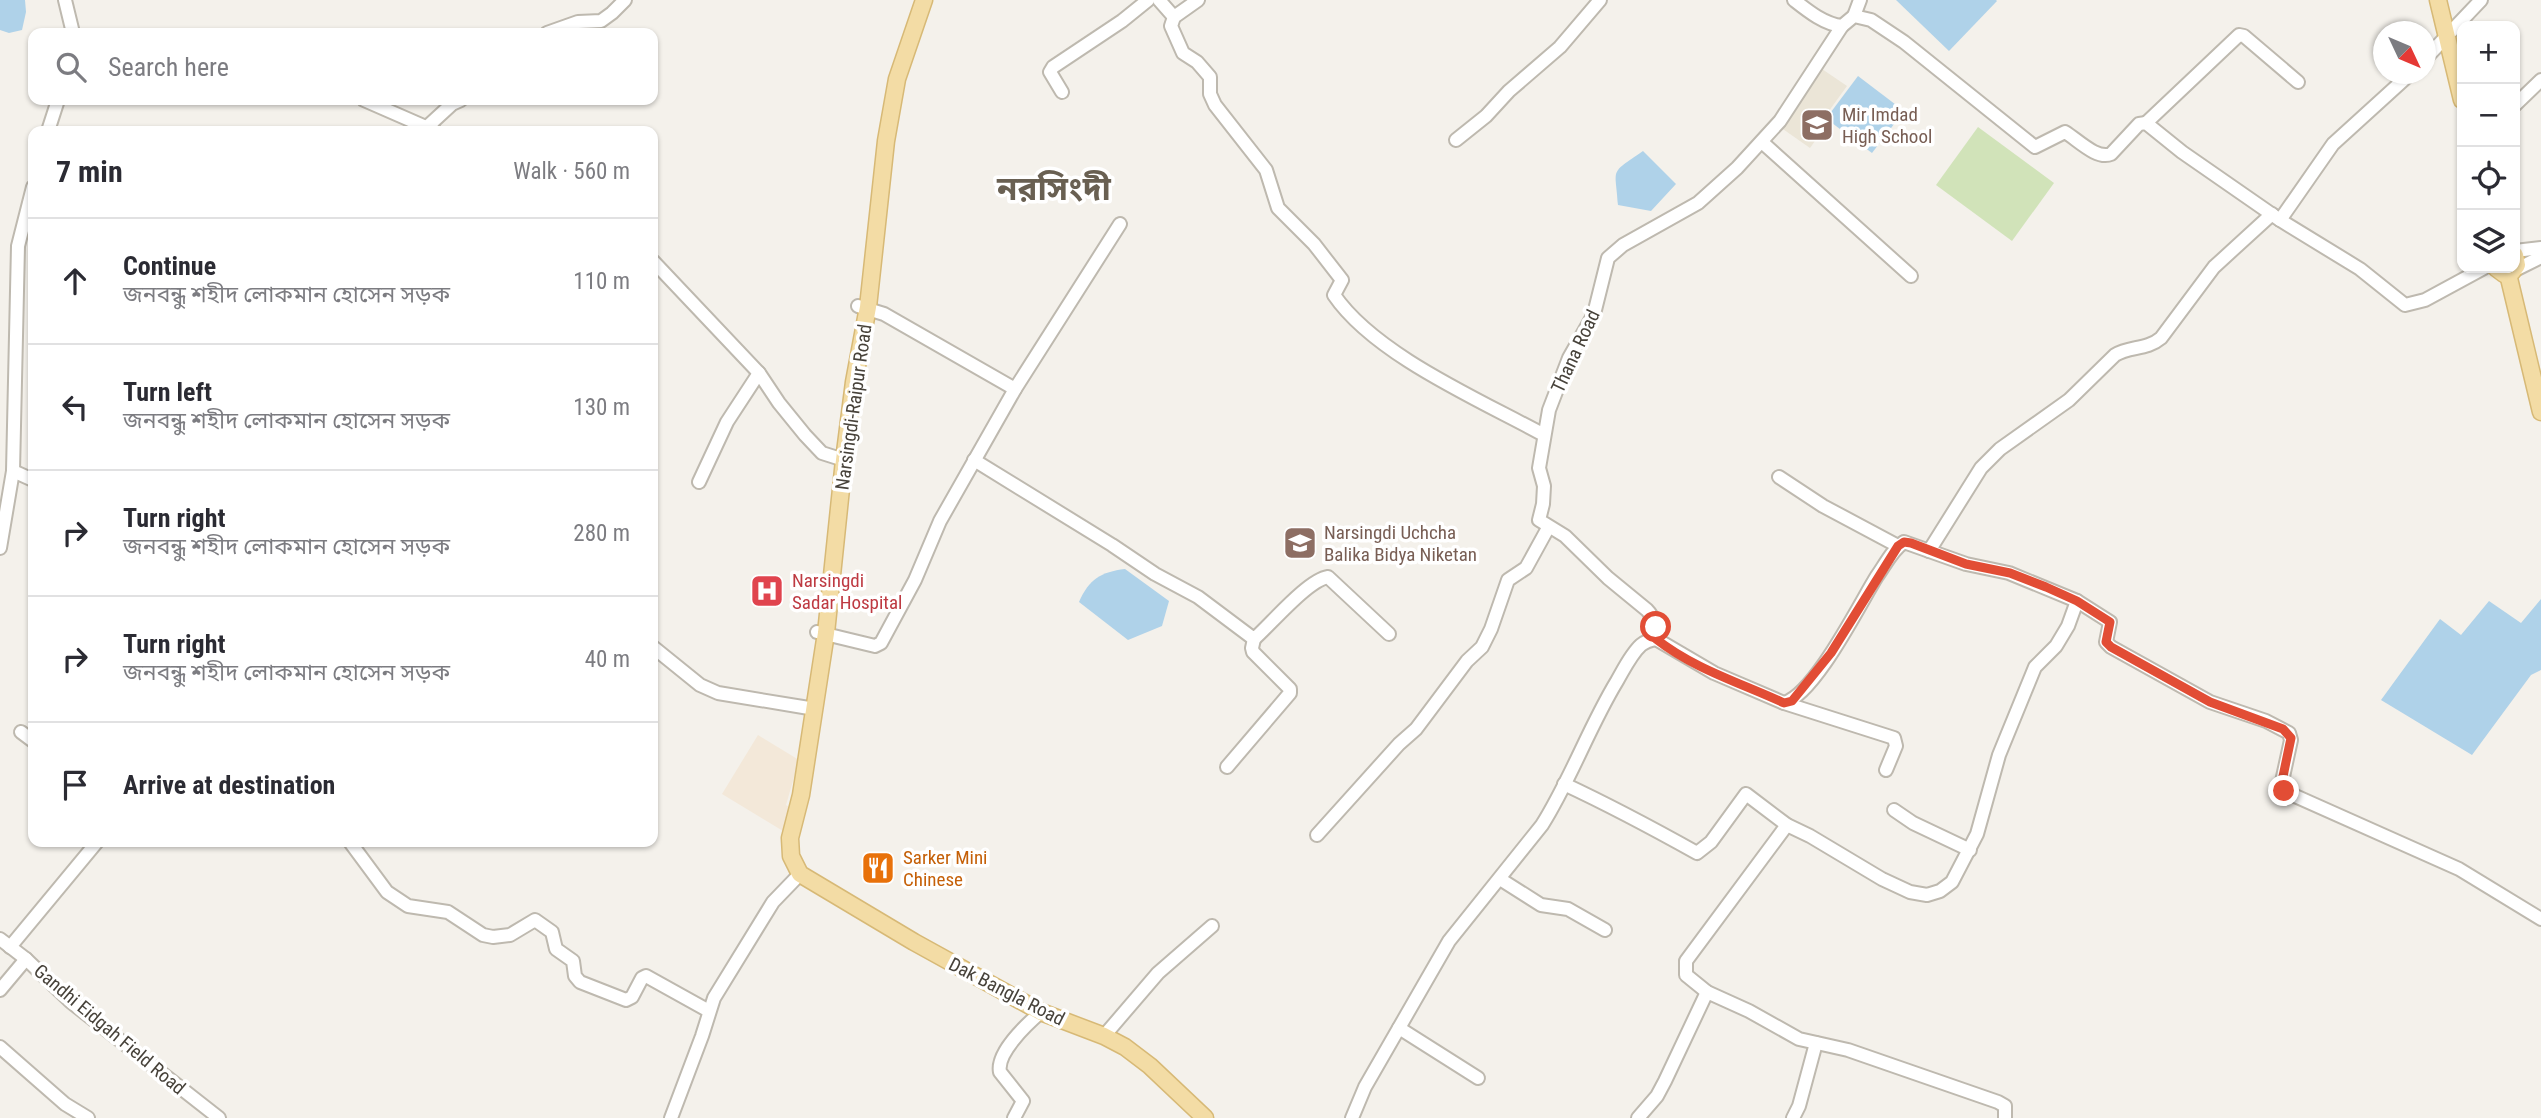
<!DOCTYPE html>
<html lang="en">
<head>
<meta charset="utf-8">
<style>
  :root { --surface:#fff; --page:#f7f7f7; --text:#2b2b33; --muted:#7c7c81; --line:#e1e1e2 }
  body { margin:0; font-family:"Roboto Condensed","Noto Sans Bengali",sans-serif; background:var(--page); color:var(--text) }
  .controls { position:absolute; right:21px; top:21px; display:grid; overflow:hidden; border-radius:14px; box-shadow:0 2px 5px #0004 }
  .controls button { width:63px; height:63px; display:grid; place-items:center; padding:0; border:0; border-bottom:2px solid var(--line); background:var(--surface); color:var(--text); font:35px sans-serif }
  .compass { position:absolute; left:2373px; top:21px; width:63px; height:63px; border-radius:50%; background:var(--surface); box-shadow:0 2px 5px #0004; rotate:134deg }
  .stop { position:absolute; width:21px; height:21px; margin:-16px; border:5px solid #e24d35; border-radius:50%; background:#fff }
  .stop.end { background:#e24d35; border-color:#fff; box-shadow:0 2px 7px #0008 }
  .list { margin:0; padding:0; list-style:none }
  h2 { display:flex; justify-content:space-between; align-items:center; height:91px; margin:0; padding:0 28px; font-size:30px }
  h2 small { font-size:23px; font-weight:400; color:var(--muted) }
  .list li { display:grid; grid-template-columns:46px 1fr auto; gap:21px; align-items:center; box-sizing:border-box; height:126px; padding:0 28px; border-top:2px solid var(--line) }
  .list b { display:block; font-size:26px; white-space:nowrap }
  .list p { margin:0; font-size:23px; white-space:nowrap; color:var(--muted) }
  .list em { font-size:23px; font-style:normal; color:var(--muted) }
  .icon { flex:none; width:38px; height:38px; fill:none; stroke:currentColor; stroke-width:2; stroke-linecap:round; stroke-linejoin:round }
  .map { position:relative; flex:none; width:2541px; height:1118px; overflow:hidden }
  .search { position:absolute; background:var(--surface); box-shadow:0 2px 5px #0004; left:28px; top:28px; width:630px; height:77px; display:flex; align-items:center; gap:18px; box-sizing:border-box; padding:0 24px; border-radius:14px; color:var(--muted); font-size:26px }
  .panel { position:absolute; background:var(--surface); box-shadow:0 2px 5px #0004; left:28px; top:126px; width:630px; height:721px; border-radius:14px }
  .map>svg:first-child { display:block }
  .commercial { fill:#f3e8d9 }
  .education { fill:#ebe5d7 }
  .green { fill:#d1e3b9 }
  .water { fill:#afd2e9 }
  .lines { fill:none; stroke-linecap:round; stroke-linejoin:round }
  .minor-casing { stroke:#beb9af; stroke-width:16 }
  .major-casing { stroke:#d7b976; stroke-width:19 }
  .minor { stroke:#fff; stroke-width:12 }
  .major { stroke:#f3dca5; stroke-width:16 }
  .route { stroke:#e24d35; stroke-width:9 }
  .labels { text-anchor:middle; stroke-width:7; stroke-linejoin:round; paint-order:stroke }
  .education-label { font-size:19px; fill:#785e54; stroke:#fff; text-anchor:start }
  .street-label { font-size:19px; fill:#47423a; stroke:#fff }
  .health-label { font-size:19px; fill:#be3a42; stroke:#fff; text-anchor:start }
  .food-label { font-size:19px; fill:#c56008; stroke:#fff; text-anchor:start }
  .town-label { font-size:33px; font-weight:bold; fill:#696052; stroke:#fff }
</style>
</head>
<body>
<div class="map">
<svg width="2541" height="1118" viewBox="0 0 2541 1118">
  <rect width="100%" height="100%" fill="#f4f1eb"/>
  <!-- commercial -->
  <path class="commercial" d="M 758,735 L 799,760 L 786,805 L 795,811 L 783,831 L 722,794 Z"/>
  <!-- education -->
  <path class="education" d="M 1822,69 L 1847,86 L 1826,115 L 1829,121 L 1810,148 L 1780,127 Z"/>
  <!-- green -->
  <path class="green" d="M 1978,127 L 2054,183 L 2012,241 L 1936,185 Z"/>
  <!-- water -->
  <g class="water">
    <path d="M 0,0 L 25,0 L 26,12 L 22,30 L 9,33 L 0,30 Z"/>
    <path d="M 1896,0 L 1996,0 L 1997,1 L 1949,51 Z"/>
    <path d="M 1858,76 L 1904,111 L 1872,153 L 1832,123 L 1828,116 Z"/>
    <path d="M 1643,151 L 1676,184 L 1651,211 L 1618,205 C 1616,167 1608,175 1643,151 Z"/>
    <path d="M 1125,569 L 1169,601 L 1162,626 L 1128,640 L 1079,602 C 1089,579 1101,572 1125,569 Z"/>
    <path d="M 2541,599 L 2541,670 L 2531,675 L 2472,755 L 2381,700 L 2440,619 L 2461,635 L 2489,601 L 2521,623 Z"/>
  </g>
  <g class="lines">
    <defs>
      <g id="minor">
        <path d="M 65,0 L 73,33"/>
        <path d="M 1159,0 L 1174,17"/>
        <path d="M 1198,0 L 1174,17 L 1171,26 L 1183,53 L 1197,62 L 1210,77 L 1210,94 L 1215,105 L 1266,170 L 1278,208 L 1314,244 L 1342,280 L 1334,295 C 1375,355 1480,400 1544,435"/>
        <path d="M 1794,0 C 1808,11 1824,24 1842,26 L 1854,16 L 1871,20 L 1904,42 L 2035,147 L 2065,132 C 2078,140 2097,160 2111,154 L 2139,124 L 2146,123 L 2182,152 L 2280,220 L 2360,269 L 2405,305 L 2425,300 L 2484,268"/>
        <path d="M 1854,16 L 1860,0"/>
        <path d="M 547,33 L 578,22 L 601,21 L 612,13 L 625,0"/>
        <path d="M 2426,58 L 2481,0"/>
        <path d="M 1062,92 L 1050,72 L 1053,67 L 1122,21 L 1148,0"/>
        <path d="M 364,100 L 435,131"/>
        <path d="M 2515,105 L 2541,80"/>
        <path d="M 2146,123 L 2239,35 L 2244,36 L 2298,82"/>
        <path d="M 427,127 L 452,104 L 461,100"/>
        <path d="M 48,131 L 58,100"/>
        <path d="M 1456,140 L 1486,116 L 1509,91 L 1560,47 L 1600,0"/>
        <path d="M 1763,143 L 1911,276"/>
        <path d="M 2280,220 L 2333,144 L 2410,74"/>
        <path d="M 2515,251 L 2541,248"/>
        <path d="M 653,261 L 759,373 L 779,403 L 805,435 L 822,453 L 844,460"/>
        <path d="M 2515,270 L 2541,257"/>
        <path d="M 858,306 L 884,314 L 1015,389"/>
        <path d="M 974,460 L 1112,545 L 1155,574 L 1198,597 L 1254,639 C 1271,624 1308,580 1328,577 L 1389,634"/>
        <path d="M 13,471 L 33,480"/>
        <path d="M 1779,477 L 1823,506 L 1898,546"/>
        <path d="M 699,482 L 727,422 L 759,373"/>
        <path d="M 0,548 L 13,471 L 18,246 L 33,187"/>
        <path d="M 1929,551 L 1981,468 L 2000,449 L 2069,400 L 2115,355 C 2129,346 2147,350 2161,338 L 2214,267 L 2272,214"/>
        <path d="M 817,632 L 875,646 L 881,643 L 915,580 L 940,521 L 1015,389 L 1120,224"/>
        <path d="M 1656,639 C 1656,628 1655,618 1647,610 L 1608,578 L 1565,536 L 1539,520 L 1543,504 L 1544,486 L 1539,468 L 1549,410 L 1569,358 L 1594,314 L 1608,258 L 1623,245 L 1698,203 L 1737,168 L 1780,121 L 1842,26"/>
        <path d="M 653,647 L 700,685 L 718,693 L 815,709"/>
        <path d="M 1784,703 L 1894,738 L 1896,746 L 1886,770"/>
        <path d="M 21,732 L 33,741"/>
        <path d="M 1227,767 L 1290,693 L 1290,689 L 1253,652 L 1252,648 L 1254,639"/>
        <path d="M 1564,784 C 1609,805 1654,829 1697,853 L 1711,842 L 1746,794 L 1787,825 L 1810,836 L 1882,879 L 1910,892 L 1927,895 L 1940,891 L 1952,882 L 1977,834 L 1999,755 L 2035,667 L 2056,646 L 2068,626 L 2077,601"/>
        <path d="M 1894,810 L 1913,823 L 1970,850"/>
        <path d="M 1787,825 L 1686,961 L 1686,975 L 1707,992 L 1749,1011 L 1799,1039 L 1848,1050 L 1998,1102 L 2005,1106 L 2005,1118"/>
        <path d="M 1317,835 L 1399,744 L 1416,729 L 1467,661 L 1482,647 L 1491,629 L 1508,580 L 1526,568 L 1548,528"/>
        <path d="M 350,842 L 387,892 L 408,906 L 448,912 L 483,935 L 493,937 L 510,935 L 535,920 L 552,932 L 556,949 L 573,961 L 575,976 L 580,982 L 626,1000 L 632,997 L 642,978 L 646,976 L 709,1011"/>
        <path d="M 1500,879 L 1541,905 L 1568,909 L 1605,930"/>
        <path d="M 0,939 L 26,959 L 71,1002 L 219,1118"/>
        <path d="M 10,947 L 97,842"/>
        <path d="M 0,990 L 26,959"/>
        <path d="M 1399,1028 L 1478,1078"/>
        <path d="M 1104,1036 L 1158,973 L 1212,926"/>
        <path d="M 0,1047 L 65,1104 L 88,1118"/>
        <path d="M 671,1118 L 702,1036 L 714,998 L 773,902 L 800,874"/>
        <path d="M 1014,1118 L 1023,1101 L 1000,1072 C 996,1053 1027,1024 1041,1012"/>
        <path d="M 1352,1118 L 1365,1087 L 1449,941 L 1542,825 C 1571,779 1589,727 1617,681 C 1624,669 1631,654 1641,645 C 1646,641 1650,640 1656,639 L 1714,673 L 1784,703 C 1815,694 1859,605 1877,576 C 1885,565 1892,550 1904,542 L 1966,564 L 2009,573 L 2077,601 L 2110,622 L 2106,642 L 2111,647 L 2210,702 L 2266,721 L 2289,733 L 2291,740 L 2281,786 L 2284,791 L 2459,869 L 2541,919"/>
        <path d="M 1638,1118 L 1657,1096 L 1665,1081 L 1707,992"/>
        <path d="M 1793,1118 L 1799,1106 L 1816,1043"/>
      </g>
      <g id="major">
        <path d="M 924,0 L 897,79 L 886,141 L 868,307 L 854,382 L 844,460 L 826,633 L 801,795 L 790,838 L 791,856 L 800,874 L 914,942 L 1041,1012 L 1104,1036 L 1125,1047 L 1150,1066 L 1205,1118"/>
        <path d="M 2438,0 L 2462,100"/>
        <path d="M 2496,268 L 2504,274 L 2512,272 L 2517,265 L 2515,255"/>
        <path d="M 2508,274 L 2541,412"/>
      </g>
    </defs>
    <!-- minor casing -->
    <use href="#minor" class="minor-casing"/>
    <!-- major casing -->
    <use href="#major" class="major-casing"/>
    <!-- minor -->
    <use href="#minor" class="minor"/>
    <!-- major -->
    <use href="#major" class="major"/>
  </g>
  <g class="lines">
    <!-- route -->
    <path class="route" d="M 1656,627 L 1656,639 C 1694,669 1741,683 1784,703 L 1792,701 L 1831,653 L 1898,546 L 1904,542 L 1911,543 L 1966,564 L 2010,573 L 2046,587 L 2077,601 L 2110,622 L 2106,642 L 2111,647 L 2210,702 L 2283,729 L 2291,738 L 2281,786 L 2284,791"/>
  </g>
  <!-- icons -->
  <defs>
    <symbol id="school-square" viewBox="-11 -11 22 22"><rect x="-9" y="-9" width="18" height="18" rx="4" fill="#8d6e63" stroke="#fff"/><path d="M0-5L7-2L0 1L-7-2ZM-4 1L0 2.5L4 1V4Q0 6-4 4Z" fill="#fff"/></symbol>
    <symbol id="hospital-square" viewBox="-11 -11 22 22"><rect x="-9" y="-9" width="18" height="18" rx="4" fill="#e0444e" stroke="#fff"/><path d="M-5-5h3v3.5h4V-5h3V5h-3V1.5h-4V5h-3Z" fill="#fff"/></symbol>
    <symbol id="restaurant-square" viewBox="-11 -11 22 22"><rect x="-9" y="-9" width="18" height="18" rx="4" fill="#e8710a" stroke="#fff"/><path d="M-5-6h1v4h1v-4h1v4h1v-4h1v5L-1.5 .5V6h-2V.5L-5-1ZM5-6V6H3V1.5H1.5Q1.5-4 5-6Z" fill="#fff"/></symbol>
  </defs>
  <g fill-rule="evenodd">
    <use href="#school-square" x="1798" y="106" width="38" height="38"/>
    <use href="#school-square" x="1281" y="524" width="38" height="38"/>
    <use href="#hospital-square" x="748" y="572" width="38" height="38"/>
    <use href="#restaurant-square" x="859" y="849" width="38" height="38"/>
  </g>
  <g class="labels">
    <!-- education labels -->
    <g class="education-label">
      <text x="1842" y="121">Mir Imdad<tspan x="1842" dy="22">High School</tspan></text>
      <text x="1324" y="539">Narsingdi Uchcha<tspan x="1324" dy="22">Balika Bidya Niketan</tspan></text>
    </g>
    <!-- street labels -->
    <g class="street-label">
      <text transform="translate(1575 351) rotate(-65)" y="7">Thana Road</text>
      <text transform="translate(853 407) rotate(-82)" y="7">Narsingdi-Raipur Road</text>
      <text transform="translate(1007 991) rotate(27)" y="7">Dak Bangla Road</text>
      <text transform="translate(110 1029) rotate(40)" y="7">Gandhi Eidgah Field Road</text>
    </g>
    <!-- health labels -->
    <g class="health-label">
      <text x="792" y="587">Narsingdi<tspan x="792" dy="22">Sadar Hospital</tspan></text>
    </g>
    <!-- food labels -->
    <g class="food-label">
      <text x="903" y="864">Sarker Mini<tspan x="903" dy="22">Chinese</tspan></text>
    </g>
    <!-- town labels -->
    <g class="town-label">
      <text x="1054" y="200">নরসিংদী</text>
    </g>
  </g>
</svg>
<div class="controls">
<button>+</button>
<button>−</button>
<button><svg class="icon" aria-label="locate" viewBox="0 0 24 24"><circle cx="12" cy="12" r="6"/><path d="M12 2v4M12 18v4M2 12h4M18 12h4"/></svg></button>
<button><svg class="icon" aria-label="layers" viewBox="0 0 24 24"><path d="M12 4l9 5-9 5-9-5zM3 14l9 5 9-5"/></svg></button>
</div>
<svg class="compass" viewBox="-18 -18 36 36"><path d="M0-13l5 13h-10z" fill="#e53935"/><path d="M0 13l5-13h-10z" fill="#7c7c81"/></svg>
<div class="stop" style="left:1656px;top:627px"></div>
<div class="stop end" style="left:2284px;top:791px"></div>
<div class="search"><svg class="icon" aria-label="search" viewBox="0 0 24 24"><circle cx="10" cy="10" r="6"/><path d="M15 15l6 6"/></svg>Search here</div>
<section class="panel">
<h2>7 min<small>Walk · 560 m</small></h2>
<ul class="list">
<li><svg class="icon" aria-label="ahead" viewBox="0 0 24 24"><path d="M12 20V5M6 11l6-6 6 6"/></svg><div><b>Continue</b><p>জনবন্ধু শহীদ লোকমান হোসেন সড়ক</p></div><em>110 m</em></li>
<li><svg class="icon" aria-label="left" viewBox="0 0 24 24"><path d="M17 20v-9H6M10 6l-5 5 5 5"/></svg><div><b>Turn left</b><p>জনবন্ধু শহীদ লোকমান হোসেন সড়ক</p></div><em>130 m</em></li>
<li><svg class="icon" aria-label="right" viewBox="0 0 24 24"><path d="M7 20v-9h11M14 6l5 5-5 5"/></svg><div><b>Turn right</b><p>জনবন্ধু শহীদ লোকমান হোসেন সড়ক</p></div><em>280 m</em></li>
<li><svg class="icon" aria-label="right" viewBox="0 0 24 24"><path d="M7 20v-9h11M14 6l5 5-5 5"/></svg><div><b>Turn right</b><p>জনবন্ধু শহীদ লোকমান হোসেন সড়ক</p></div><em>40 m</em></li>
<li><svg class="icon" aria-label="arrive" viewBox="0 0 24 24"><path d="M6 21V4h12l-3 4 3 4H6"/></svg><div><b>Arrive at destination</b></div></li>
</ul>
</section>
</div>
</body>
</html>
